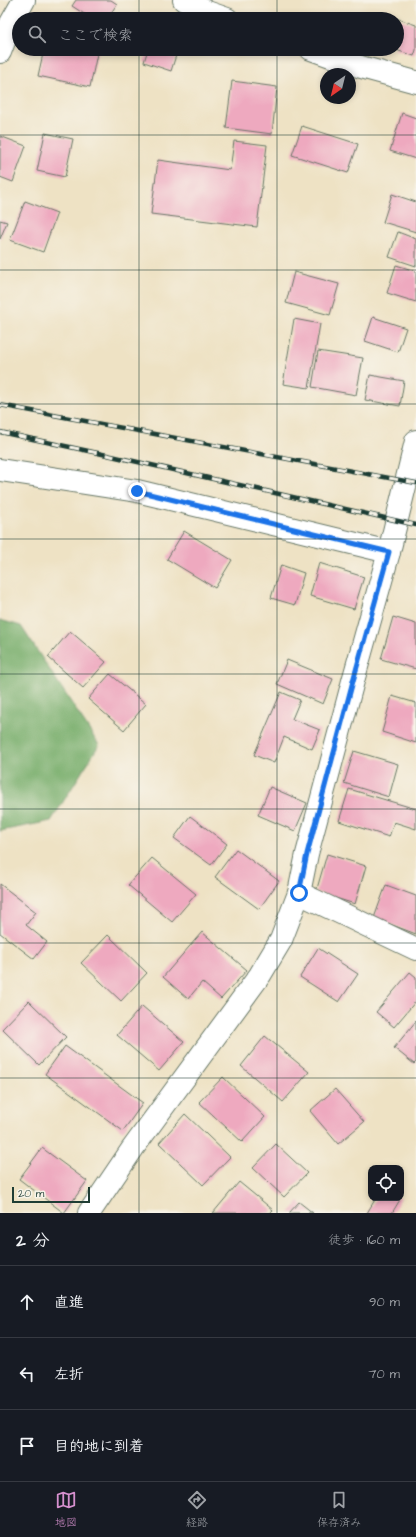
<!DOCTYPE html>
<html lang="ja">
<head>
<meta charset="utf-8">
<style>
  :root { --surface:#171b24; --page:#242831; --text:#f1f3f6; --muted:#9ea1a6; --line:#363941; --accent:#d690ce }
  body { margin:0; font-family:"Architects Daughter","Klee One",sans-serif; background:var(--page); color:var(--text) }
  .controls { position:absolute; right:12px; bottom:12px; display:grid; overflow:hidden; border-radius:8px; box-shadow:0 2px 6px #0003 }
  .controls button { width:36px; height:36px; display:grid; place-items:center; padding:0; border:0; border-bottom:1px solid var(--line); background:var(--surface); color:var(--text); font:20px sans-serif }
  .compass { position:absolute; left:320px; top:68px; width:36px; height:36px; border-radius:50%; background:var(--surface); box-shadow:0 2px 6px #0003; rotate:215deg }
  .scale { position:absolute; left:12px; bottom:10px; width:78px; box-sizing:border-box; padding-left:4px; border:2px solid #1f3d34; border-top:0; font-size:11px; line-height:14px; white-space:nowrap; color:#1f3d34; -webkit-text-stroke:3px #f7f3e8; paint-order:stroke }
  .stop { position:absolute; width:12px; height:12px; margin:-9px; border:3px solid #1a73e8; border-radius:50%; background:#fff }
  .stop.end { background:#1a73e8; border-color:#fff; box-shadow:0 1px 4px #0008 }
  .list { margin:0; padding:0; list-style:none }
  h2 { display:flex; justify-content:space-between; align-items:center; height:52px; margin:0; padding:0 16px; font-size:17px }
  h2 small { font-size:13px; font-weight:400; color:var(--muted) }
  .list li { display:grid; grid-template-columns:26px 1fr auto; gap:12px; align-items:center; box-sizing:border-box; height:72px; padding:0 16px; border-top:1px solid var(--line) }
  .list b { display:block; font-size:15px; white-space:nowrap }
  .list em { font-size:13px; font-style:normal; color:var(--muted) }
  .icon { flex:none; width:22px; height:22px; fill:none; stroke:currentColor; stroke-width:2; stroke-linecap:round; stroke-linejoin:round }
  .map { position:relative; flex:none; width:416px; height:1213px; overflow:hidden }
  .search { position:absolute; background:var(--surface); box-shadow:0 2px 6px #0003; left:12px; right:12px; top:12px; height:44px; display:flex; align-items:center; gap:10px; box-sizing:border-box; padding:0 14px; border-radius:22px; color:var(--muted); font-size:15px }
  .sheet { height:268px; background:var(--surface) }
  nav { display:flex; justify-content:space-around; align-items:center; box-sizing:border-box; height:56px; border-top:1px solid var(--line); background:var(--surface); font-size:11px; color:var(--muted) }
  nav a { display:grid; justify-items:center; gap:2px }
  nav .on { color:var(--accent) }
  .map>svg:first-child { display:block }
  .forest { fill:#78ae6c; stroke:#4c7650 }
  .building { fill:#eea9bf }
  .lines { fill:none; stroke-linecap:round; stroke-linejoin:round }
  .minor-casing { stroke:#677766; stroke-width:24 }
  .tertiary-casing { stroke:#677766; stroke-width:24 }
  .minor { stroke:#fff; stroke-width:22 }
  .tertiary { stroke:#fff; stroke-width:22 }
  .rail-casing { stroke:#1f3d34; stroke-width:4.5 }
  .rail { stroke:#f7f3e8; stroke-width:3; stroke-dasharray:9; stroke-linecap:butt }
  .route { stroke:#1a73e8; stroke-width:5 }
  .grid { fill:none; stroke:#1f3d34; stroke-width:1; stroke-opacity:0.55 }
</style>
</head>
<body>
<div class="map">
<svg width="416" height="1213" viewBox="0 0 416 1213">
  <rect width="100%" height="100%" fill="#f7f3e8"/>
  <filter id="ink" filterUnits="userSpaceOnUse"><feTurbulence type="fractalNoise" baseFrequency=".025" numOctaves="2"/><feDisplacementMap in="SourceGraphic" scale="8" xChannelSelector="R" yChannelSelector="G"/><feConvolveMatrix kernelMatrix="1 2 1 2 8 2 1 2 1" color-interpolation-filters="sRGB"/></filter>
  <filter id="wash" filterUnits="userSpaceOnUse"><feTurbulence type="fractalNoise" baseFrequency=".012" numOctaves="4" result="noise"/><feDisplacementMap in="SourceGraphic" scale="16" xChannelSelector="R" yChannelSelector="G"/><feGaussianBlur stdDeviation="0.9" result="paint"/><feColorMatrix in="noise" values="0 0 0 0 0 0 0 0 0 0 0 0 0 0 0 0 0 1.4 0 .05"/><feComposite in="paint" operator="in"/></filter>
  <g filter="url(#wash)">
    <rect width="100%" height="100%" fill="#eee2c4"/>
    <!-- forest -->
    <path class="forest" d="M 0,620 L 21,626 L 99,745 L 51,821 L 0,831 Z"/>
    <g id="blocks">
      <!-- building -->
      <g class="building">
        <path d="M 76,0 L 111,0 L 117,4 L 107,19 L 92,19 L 72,6 Z"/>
        <path d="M 390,16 L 416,25 L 416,50 L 414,56 L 393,49 L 397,49 L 397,19 L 389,19 Z"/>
        <path d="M 44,49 L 98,49 L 90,87 L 38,76 Z"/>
        <path d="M 148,49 L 178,49 L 171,71 L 144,62 Z"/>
        <path d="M 232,81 L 277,87 L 272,134 L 226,128 Z"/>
        <path d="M 402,113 L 416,118 L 416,159 L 390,151 Z"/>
        <path d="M 302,126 L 358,144 L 348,173 L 292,155 Z"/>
        <path d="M 45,133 L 73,139 L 65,177 L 37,171 Z"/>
        <path d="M 0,136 L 26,146 L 13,182 L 0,177 Z"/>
        <path d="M 234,141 L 267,145 L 257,227 L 151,214 L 158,160 L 230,170 Z"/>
        <path d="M 392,194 L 416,202 L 416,232 L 383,222 Z"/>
        <path d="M 25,201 L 57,213 L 43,252 L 10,240 Z"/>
        <path d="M 0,220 L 7,222 L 0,239 Z"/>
        <path d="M 398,232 L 416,239 L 416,266 L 389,257 Z"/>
        <path d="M 396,265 L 416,271 L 416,302 L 387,293 Z"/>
        <path d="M 294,272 L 339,284 L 330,315 L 286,303 Z"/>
        <path d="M 373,317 L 406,328 L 398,352 L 365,341 Z"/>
        <path d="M 294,319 L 320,324 L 309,388 L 283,384 Z"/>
        <path d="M 318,351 L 363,358 L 356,395 L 312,387 Z"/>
        <path d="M 370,375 L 404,381 L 400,406 L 365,400 Z"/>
        <path d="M 184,531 L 232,560 L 215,588 L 167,559 Z"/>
        <path d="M 319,563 L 364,577 L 354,609 L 310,596 Z"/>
        <path d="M 281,565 L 304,573 L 295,605 L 271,598 Z"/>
        <path d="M 393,617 L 416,624 L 416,669 L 381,659 Z"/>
        <path d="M 70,631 L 106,662 L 83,688 L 48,657 Z"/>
        <path d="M 287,660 L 333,679 L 323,704 L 277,684 Z"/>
        <path d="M 110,674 L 146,704 L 124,730 L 88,699 Z"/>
        <path d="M 281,692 L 300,700 L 292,719 L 320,730 L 312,749 L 284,737 L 274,763 L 254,755 Z"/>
        <path d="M 392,696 L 416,703 L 416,743 L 382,732 Z"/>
        <path d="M 354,751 L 398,764 L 389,797 L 344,783 Z"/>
        <path d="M 270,787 L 307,803 L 295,831 L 258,815 Z"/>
        <path d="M 349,789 L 416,809 L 416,829 L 394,822 L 389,837 L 339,821 Z"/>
        <path d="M 190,816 L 227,844 L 211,865 L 174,838 Z"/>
        <path d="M 236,849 L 279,881 L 259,909 L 215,877 Z"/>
        <path d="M 327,854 L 366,866 L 355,904 L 316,892 Z"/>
        <path d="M 152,858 L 196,894 L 172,922 L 128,885 Z"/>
        <path d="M 0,884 L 36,912 L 26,925 L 47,942 L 34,959 L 0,933 Z"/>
        <path d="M 386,885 L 416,896 L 416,934 L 374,918 Z"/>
        <path d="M 202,932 L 247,970 L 221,999 L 202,982 L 188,999 L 163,977 Z"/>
        <path d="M 108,935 L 147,973 L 121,1001 L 81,963 Z"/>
        <path d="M 318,948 L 358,974 L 339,1002 L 300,977 Z"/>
        <path d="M 410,972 L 416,977 L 416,1001 L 394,1027 L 376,1012 Z"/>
        <path d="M 29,1001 L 66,1037 L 39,1065 L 2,1029 Z"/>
        <path d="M 142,1006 L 184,1042 L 159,1071 L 117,1035 Z"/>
        <path d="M 416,1021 L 416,1062 L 414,1064 L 394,1048 Z"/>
        <path d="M 265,1036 L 309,1072 L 283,1102 L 241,1066 Z"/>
        <path d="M 65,1046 L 143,1103 L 123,1131 L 45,1074 Z"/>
        <path d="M 223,1077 L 265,1117 L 242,1142 L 199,1102 Z"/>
        <path d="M 335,1089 L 364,1122 L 338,1144 L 310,1111 Z"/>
        <path d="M 185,1114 L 230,1157 L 203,1185 L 159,1143 Z"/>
        <path d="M 276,1144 L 307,1173 L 284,1197 L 253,1168 Z"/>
        <path d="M 42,1148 L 87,1181 L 64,1213 L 19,1179 Z"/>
        <path d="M 239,1182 L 273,1210 L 270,1213 L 213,1213 Z"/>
        <path d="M 376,1198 L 401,1198 L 392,1213 L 367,1213 Z"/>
        <path d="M 299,1202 L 313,1213 L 289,1213 Z"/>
      </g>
    </g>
  </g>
  <g filter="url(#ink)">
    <use href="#blocks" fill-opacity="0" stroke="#677766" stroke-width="1"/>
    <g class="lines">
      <defs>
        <g id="minor">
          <path d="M 0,52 L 11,23 L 24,0"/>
          <path d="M 0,470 L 137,491 L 389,552 L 353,681 L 307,854 L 299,893 L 281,940 L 260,975 L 133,1148 L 89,1213"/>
          <path d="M 299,893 L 416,949"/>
        </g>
        <g id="tertiary">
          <path d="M 184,0 L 207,12 L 227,19"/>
          <path d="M 311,49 L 361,67 L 416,82"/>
          <path d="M 389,552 L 416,441"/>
        </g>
      </defs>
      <!-- minor casing -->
      <use href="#minor" class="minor-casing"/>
      <!-- tertiary casing -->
      <use href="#tertiary" class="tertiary-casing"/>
      <!-- minor -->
      <use href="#minor" class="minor"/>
      <!-- tertiary -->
      <use href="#tertiary" class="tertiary"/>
      <defs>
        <g id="rail">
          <path d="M 0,405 L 416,483"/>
          <path d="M 0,432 L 107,455 L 416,525"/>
        </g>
      </defs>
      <!-- rail casing -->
      <use href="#rail" class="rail-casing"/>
      <!-- rail -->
      <use href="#rail" class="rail"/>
    </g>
  </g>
  <g class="lines" filter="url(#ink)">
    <!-- route -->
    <path class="route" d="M 137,491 L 389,552 L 353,681 L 307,854 L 299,893"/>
  </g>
  <!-- grid -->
  <path class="grid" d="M 139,0 L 139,19M 277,0 L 277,19M 139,49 L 139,1213M 277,49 L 277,1213M 0,135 L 416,135M 0,270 L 416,270M 0,404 L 416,404M 0,539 L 416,539M 0,674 L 416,674M 0,809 L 416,809M 0,943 L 416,943M 0,1078 L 416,1078"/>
</svg>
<div class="controls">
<button><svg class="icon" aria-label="locate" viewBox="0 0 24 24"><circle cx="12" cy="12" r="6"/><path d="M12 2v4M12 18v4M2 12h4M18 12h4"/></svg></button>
</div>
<svg class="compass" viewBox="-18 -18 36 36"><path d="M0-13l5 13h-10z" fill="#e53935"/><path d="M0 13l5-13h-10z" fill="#9ea1a6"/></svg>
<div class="scale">20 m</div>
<div class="stop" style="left:299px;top:893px"></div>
<div class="stop end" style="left:137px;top:491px"></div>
<div class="search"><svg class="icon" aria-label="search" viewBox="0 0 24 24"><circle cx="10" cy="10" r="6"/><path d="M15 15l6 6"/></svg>ここで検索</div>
</div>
<section class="sheet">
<h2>2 分<small>徒歩 · 160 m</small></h2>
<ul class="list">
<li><svg class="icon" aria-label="ahead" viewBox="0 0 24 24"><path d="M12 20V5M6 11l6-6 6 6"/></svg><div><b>直進</b></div><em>90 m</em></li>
<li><svg class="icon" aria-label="left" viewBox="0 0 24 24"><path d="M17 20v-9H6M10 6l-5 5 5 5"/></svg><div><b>左折</b></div><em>70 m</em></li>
<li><svg class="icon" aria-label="arrive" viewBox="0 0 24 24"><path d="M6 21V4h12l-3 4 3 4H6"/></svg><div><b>目的地に到着</b></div></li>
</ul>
</section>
<nav>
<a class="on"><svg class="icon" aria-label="map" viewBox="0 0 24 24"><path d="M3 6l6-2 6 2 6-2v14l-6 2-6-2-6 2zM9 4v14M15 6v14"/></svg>地図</a>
<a><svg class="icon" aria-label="directions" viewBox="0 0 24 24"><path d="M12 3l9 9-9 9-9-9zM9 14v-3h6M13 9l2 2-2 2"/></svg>経路</a>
<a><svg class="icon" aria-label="saved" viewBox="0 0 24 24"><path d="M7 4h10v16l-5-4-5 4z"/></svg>保存済み</a>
</nav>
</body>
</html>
